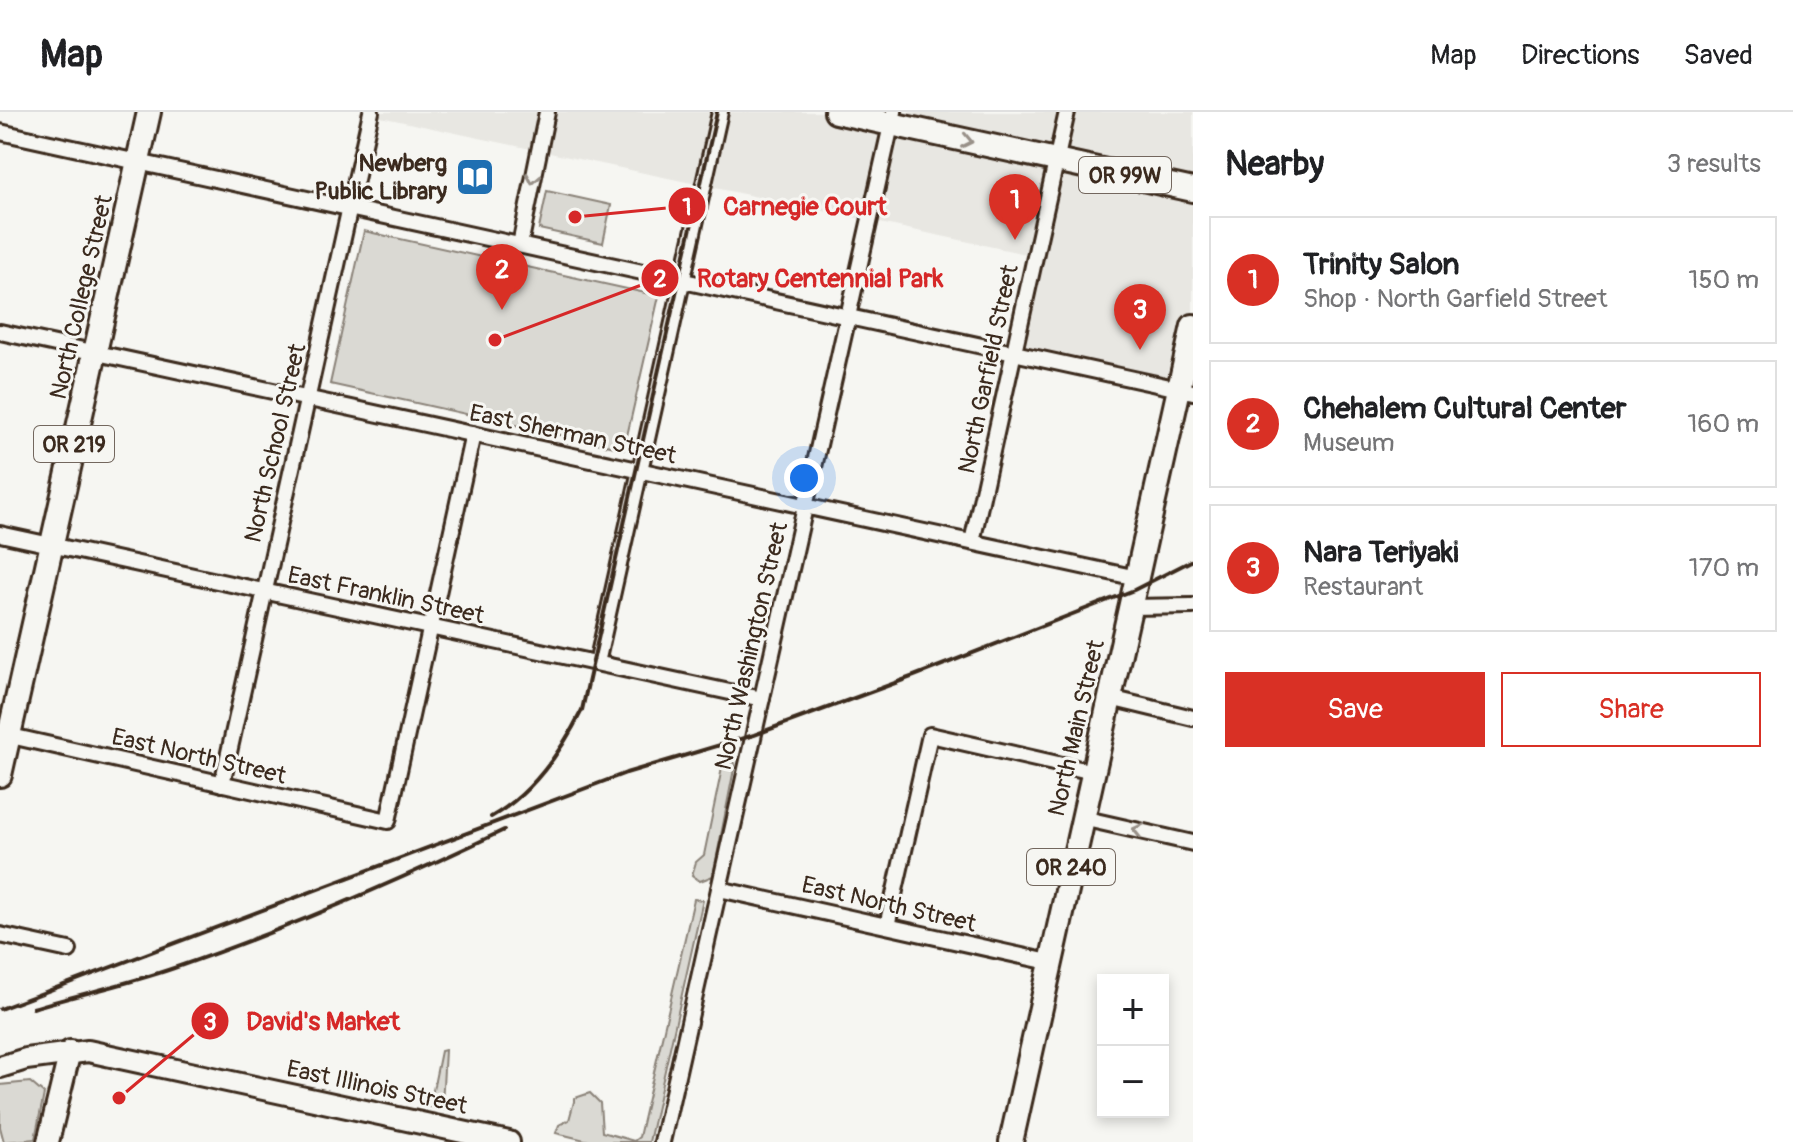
<!DOCTYPE html>
<html lang="en">
<head>
<meta charset="utf-8">
<style>
  :root { --surface:#fff; --page:#f2f2f2; --text:#202124; --muted:#757577; --line:#e0e0e0; --accent:#d93025 }
  body { margin:0; font-family:Pangolin,sans-serif; background:var(--page); color:var(--text) }
  .controls { position:absolute; right:24px; bottom:24px; display:grid; overflow:hidden; border-radius:0px; box-shadow:0 4px 12px #0003 }
  .controls button { width:72px; height:72px; display:grid; place-items:center; padding:0; border:0; border-bottom:2px solid var(--line); background:var(--surface); color:var(--text); font:40px sans-serif }
  .you { position:absolute; left:804px; top:366px; width:28px; height:28px; margin:-20px; border:6px solid #fff; border-radius:50%; background:#1a73e8; box-shadow:0 0 0 12px #1a73e833 }
  .badge { display:grid; place-items:center; width:52px; height:52px; border-radius:50%; background:var(--accent); color:#fff; font-size:26px; font-weight:700 }
  .pin { position:absolute; translate:-50% -66px; filter:drop-shadow(0 2px 4px #0008) }
  .pin::after { content:''; position:absolute; top:42px; width:28px; height:24px; background:inherit; clip-path:polygon(0 0,100% 0,50% 100%) }
  .list { margin:0; padding:0; list-style:none }
  h2 { display:flex; justify-content:space-between; align-items:center; height:104px; margin:0; padding:0 32px; font-size:34px }
  h2 small { font-size:26px; font-weight:400; color:var(--muted) }
  .list li { display:grid; grid-template-columns:52px 1fr auto; gap:24px; align-items:center; box-sizing:border-box; height:128px; margin:0 16px 16px; padding:0 16px; border:2px solid var(--line); border-radius:0px }
  .list b { display:block; font-size:30px; white-space:nowrap }
  .list p { margin:0; font-size:26px; white-space:nowrap; color:var(--muted) }
  .list em { font-size:26px; font-style:normal; color:var(--muted) }
  .actions { display:flex; gap:16px; padding:24px 32px }
  .actions a { flex:1; padding:18px 0; border:2px solid var(--accent); border-radius:0px; text-align:center; font-size:28px; color:var(--accent) }
  .actions .main { background:var(--accent); color:#fff }
  .map { position:relative; flex:none; width:1193px; height:1030px; overflow:hidden }
  header { display:flex; align-items:center; gap:48px; box-sizing:border-box; height:112px; padding:0 40px; background:var(--surface); border-bottom:2px solid var(--line) }
  header strong { font-size:38px }
  nav { display:flex; gap:44px; margin-inline-start:auto; font-size:28px }
  main { display:flex }
  aside { flex:1; background:var(--surface) }
  .map>svg:first-child { display:block }
  .built { fill:#e8e7e2 }
  .green { fill:#dad9d3; stroke:#8a8278; stroke-width:2 }
  .lines { fill:none; stroke-linecap:round; stroke-linejoin:round }
  .street-casing { stroke:#3b2a1e; stroke-width:20 }
  .secondary-casing { stroke:#3b2a1e; stroke-width:26 }
  .primary-casing { stroke:#3b2a1e; stroke-width:28 }
  .street { stroke:#f6f6f2; stroke-width:14 }
  .secondary { stroke:#f6f6f2; stroke-width:20 }
  .primary { stroke:#f6f6f2; stroke-width:22 }
  .rail { stroke:#3b2a1e; stroke-width:4 }
  .oneway { stroke:#989088 }
  .labels { text-anchor:middle; stroke-width:6; stroke-linejoin:round; paint-order:stroke }
  .shield { fill:#f6f6f2; stroke:#73675e; stroke-width:2 }
  .shield-label { font-size:22px; font-weight:bold; fill:#3b2a1e }
  .poi-label { font-size:24px; font-weight:bold; fill:#3b2a1e; stroke:#f6f6f2; text-anchor:end }
  .street-label { font-size:24px; fill:#3b2a1e; stroke:#f6f6f2 }
  .leader { fill:none; stroke:#d62828; stroke-width:3 }
  .callout-dot { fill:#d62828; stroke:#f6f6f2; stroke-width:3 }
  .mark-label { font-size:24px; text-anchor:middle; font-weight:bold; fill:#fff }
  .callout-label { font-size:26px; text-anchor:middle; font-weight:bold; fill:#d62828; stroke:#f6f6f2; stroke-width:6; stroke-linejoin:round; paint-order:stroke }
</style>
</head>
<body>
<header>
<strong>Map</strong>
<nav><a>Map</a><a>Directions</a><a>Saved</a></nav>
</header>
<main>
<div class="map">
<svg width="1193" height="1030" viewBox="0 0 1193 1030">
  <rect width="100%" height="100%" fill="#f6f6f2"/>
  <filter id="ink" filterUnits="userSpaceOnUse"><feTurbulence type="fractalNoise" baseFrequency=".0125" numOctaves="2"/><feDisplacementMap in="SourceGraphic" scale="16" xChannelSelector="R" yChannelSelector="G"/><feConvolveMatrix kernelMatrix="1 2 1 2 8 2 1 2 1" color-interpolation-filters="sRGB"/></filter>
  <g filter="url(#ink)">
    <!-- built -->
    <path class="built" d="M 357,0 L 1193,0 L 1193,281 L 1014,241 L 1035,144 Z"/>
    <!-- green -->
    <g class="green">
      <path d="M 547,79 L 611,93 L 603,131 L 539,117 Z"/>
      <path d="M 364,119 L 659,184 L 624,337 L 330,272 Z"/>
      <path d="M 731,649 L 735,652 L 713,764 L 700,769 L 692,763 L 696,750 L 704,743 L 722,656 Z"/>
      <path d="M 694,787 L 703,788 L 649,1030 L 593,1030 L 556,1021 L 559,1013 L 569,1008 L 575,986 L 590,981 L 600,991 L 602,1020 L 634,1029 L 639,1025 Z"/>
      <path d="M 445,938 L 442,993 L 448,998 L 420,993 L 431,988 L 441,939 Z"/>
      <path d="M 30,970 L 44,982 L 35,1027 L 4,1030 L 0,1015 L 0,973 Z"/>
    </g>
    <g class="lines">
      <defs>
        <g id="street">
          <path d="M 0,20 L 1193,280"/>
          <path d="M 520,133 L 547,0"/>
          <path d="M 0,220 L 1137,466"/>
          <path d="M 0,422 L 762,587"/>
          <path d="M 972,430 L 1067,0"/>
          <path d="M 1130,495 L 1193,494"/>
          <path d="M 597,551 L 720,0"/>
          <path d="M 1110,586 L 1193,606"/>
          <path d="M 2,622 L 388,709 L 473,322"/>
          <path d="M 222,672 L 371,0"/>
          <path d="M 1082,706 L 1193,731"/>
          <path d="M 719,777 L 1049,850"/>
          <path d="M 887,814 L 930,623 L 1093,660"/>
          <path d="M 0,823 L 69,838"/>
          <path d="M 662,1030 L 894,0"/>
        </g>
        <g id="secondary">
          <path d="M 0,955 L 26,947 L 88,939 L 509,1030"/>
          <path d="M 48,1030 L 70,939"/>
        </g>
        <g id="primary">
          <path d="M 836,0 L 1193,78"/>
          <path d="M 0,663 L 149,0"/>
          <path d="M 1011,1030 L 1193,214"/>
        </g>
      </defs>
      <!-- street casing -->
      <use href="#street" class="street-casing"/>
      <!-- secondary casing -->
      <use href="#secondary" class="secondary-casing"/>
      <!-- primary casing -->
      <use href="#primary" class="primary-casing"/>
      <!-- street -->
      <use href="#street" class="street"/>
      <!-- secondary -->
      <use href="#secondary" class="secondary"/>
      <!-- primary -->
      <use href="#primary" class="primary"/>
      <!-- rail -->
      <g class="rail">
        <path d="M 491,705 C 532,682 561,640 582,598 L 717,0"/>
        <path d="M 33,896 C 80,882 128,872 174,856 C 287,817 396,770 504,718"/>
        <path d="M 0,897 L 626,661 L 754,623 L 914,564 L 1134,478 L 1193,448"/>
      </g>
    </g>
    <!-- one-way arrows -->
    <defs><path id="oneway-chevron" d="M-2-3.5L2.5 0L-2 3.5" fill="none" stroke-width="1.6" stroke-linecap="round" stroke-linejoin="round" transform="scale(2)"/></defs>
    <g class="oneway">
      <use href="#oneway-chevron" transform="translate(967 29) rotate(12)"/>
      <use href="#oneway-chevron" transform="translate(533 67) rotate(101)"/>
      <use href="#oneway-chevron" transform="translate(1138 718) rotate(-167)"/>
    </g>
  </g>
  <!-- icons -->
  <defs>
    <symbol id="library-square" viewBox="-11 -11 22 22"><rect x="-9" y="-9" width="18" height="18" rx="4" fill="#1f6fb2" stroke="#f6f6f2"/><path d="M-6-4Q-3-5.5-.7-3.5V5Q-3 3-6 4ZM6-4Q3-5.5 .7-3.5V5Q3 3 6 4Z" fill="#fff"/></symbol>
  </defs>
  <g fill-rule="evenodd">
    <use href="#library-square" x="453" y="43" width="44" height="44"/>
  </g>
  <g class="labels">
    <!-- shield labels -->
    <g class="shield">
      <rect x="1079" y="45" width="92" height="36" rx="6"/>
      <rect x="34" y="314" width="80" height="36" rx="6"/>
      <rect x="1027" y="737" width="88" height="36" rx="6"/>
    </g>
    <g class="shield-label">
      <text x="1125" y="71">OR 99W</text>
      <text x="74" y="340">OR 219</text>
      <text x="1071" y="763">OR 240</text>
    </g>
    <!-- poi labels -->
    <g class="poi-label">
      <text x="447" y="59">Newberg<tspan x="447" dy="28">Public Library</tspan></text>
    </g>
    <!-- street labels -->
    <g class="street-label">
      <text transform="translate(81 185) rotate(-77)" y="8">North College Street</text>
      <text transform="translate(988 257) rotate(-78)" y="8">North Garfield Street</text>
      <text transform="translate(573 322) rotate(12)" y="8">East Sherman Street</text>
      <text transform="translate(275 331) rotate(-77)" y="8">North School Street</text>
      <text transform="translate(386 483) rotate(12)" y="8">East Franklin Street</text>
      <text transform="translate(751 534) rotate(-77)" y="8">North Washington Street</text>
      <text transform="translate(1076 616) rotate(-77)" y="8">North Main Street</text>
      <text transform="translate(199 644) rotate(13)" y="8">East North Street</text>
      <text transform="translate(889 792) rotate(13)" y="8">East North Street</text>
      <text transform="translate(377 975) rotate(12)" y="8">East Illinois Street</text>
    </g>
  </g>
  <!-- callouts -->
  <path class="leader" d="M575 105L687 94M495 228L660 166M119 986L210 909"/>
  <g class="callout-dot">
    <circle cx="575" cy="105" r="8"/>
    <circle cx="495" cy="228" r="8"/>
    <circle cx="119" cy="986" r="8"/>
    <circle cx="687" cy="94" r="20"/>
    <circle cx="660" cy="166" r="20"/>
    <circle cx="210" cy="909" r="20"/>
  </g>
  <g class="mark-label">
    <text x="687" y="103">1</text>
    <text x="660" y="175">2</text>
    <text x="210" y="918">3</text>
  </g>
  <g class="callout-label">
    <text x="805" y="103">Carnegie Court</text>
    <text x="820" y="175">Rotary Centennial Park</text>
    <text x="323" y="918">David's Market</text>
  </g>
</svg>
<div class="controls">
<button>+</button>
<button>−</button>
</div>
<div class="you"></div>
<div class="pin badge" style="left:1015px;top:128px">1</div>
<div class="pin badge" style="left:502px;top:198px">2</div>
<div class="pin badge" style="left:1140px;top:238px">3</div>
</div>
<aside>
<h2>Nearby<small>3 results</small></h2>
<ul class="list">
<li><span class="badge">1</span><div><b>Trinity Salon</b><p>Shop · North Garfield Street</p></div><em>150 m</em></li>
<li><span class="badge">2</span><div><b>Chehalem Cultural Center</b><p>Museum</p></div><em>160 m</em></li>
<li><span class="badge">3</span><div><b>Nara Teriyaki</b><p>Restaurant</p></div><em>170 m</em></li>
</ul>
<div class="actions"><a class="main">Save</a><a>Share</a></div>
</aside>
</main>
</body>
</html>
